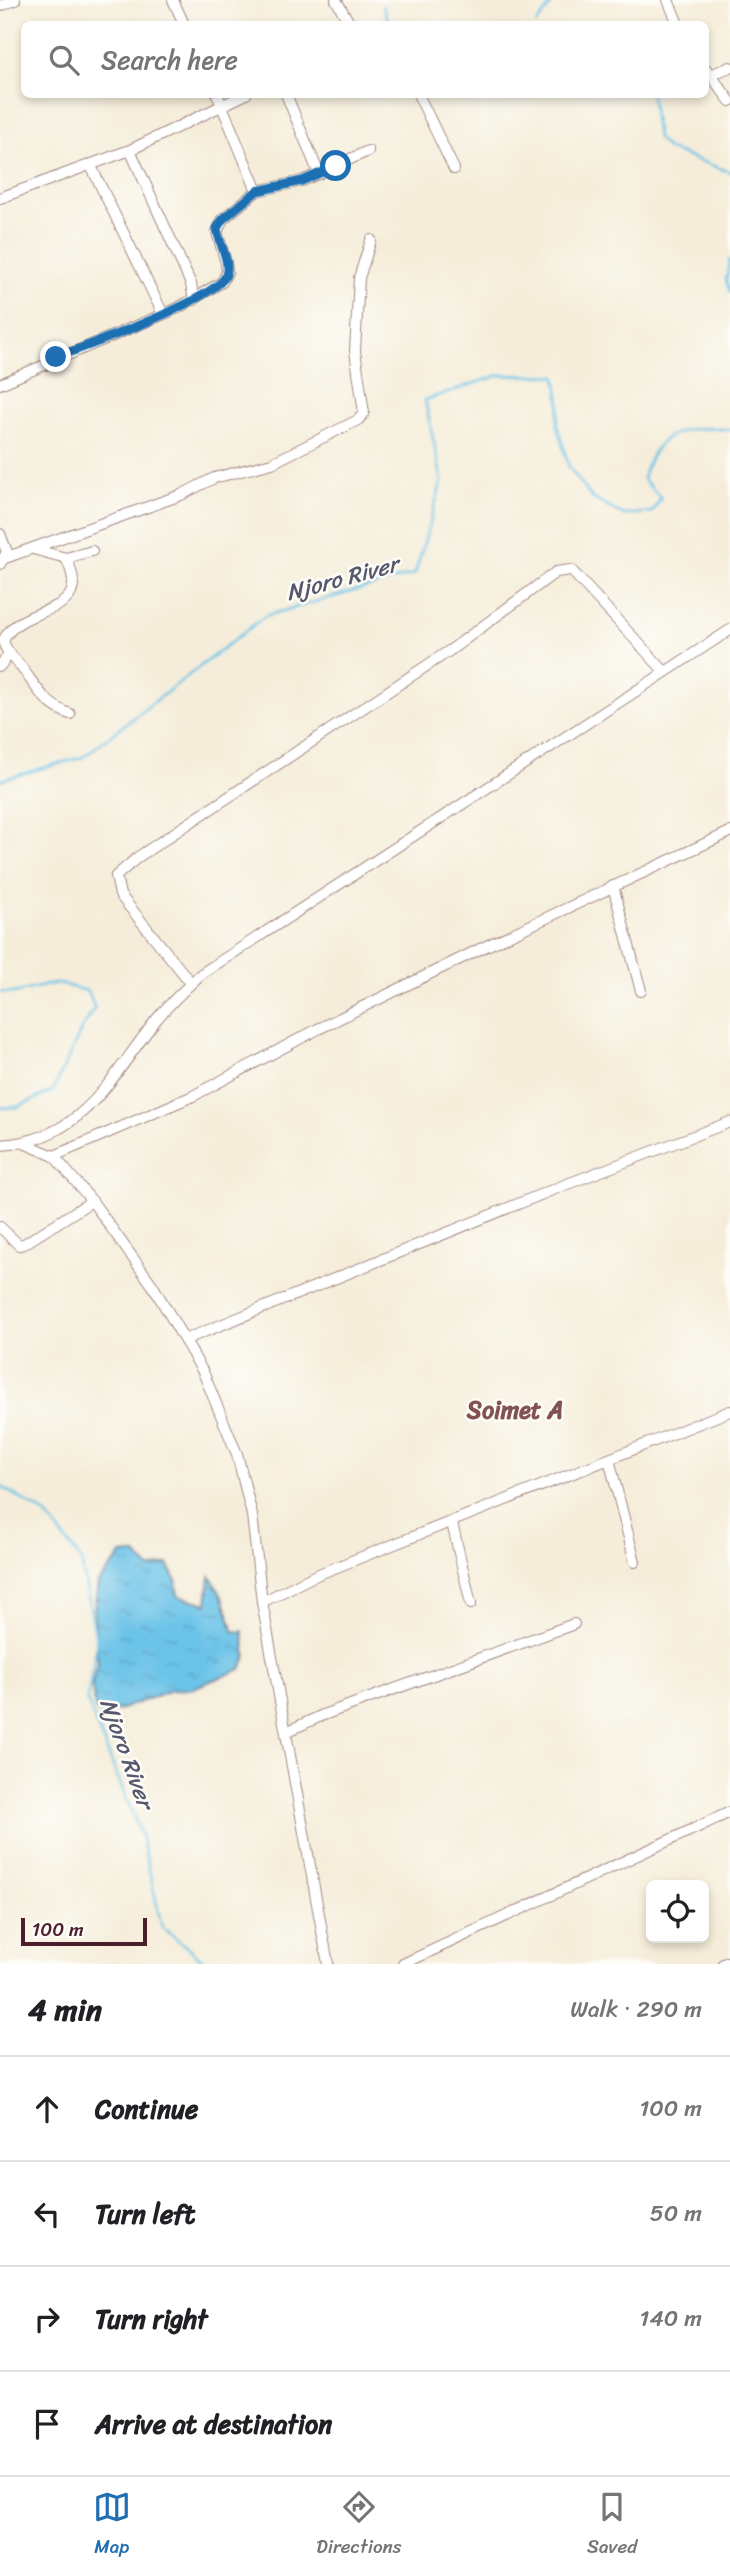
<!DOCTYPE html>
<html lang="en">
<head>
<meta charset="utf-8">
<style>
  :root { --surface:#fff; --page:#f2f2f2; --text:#202124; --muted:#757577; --line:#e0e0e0; --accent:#1f6fb2 }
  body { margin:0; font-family:Sriracha,sans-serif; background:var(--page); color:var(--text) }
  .controls { position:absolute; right:21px; bottom:21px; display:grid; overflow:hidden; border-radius:10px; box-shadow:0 4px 10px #0003 }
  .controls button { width:63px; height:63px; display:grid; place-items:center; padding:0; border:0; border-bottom:2px solid var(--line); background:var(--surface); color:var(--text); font:35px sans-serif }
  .scale { position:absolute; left:21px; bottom:18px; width:126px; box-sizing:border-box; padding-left:7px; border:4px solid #4a1f2b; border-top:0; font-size:19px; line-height:24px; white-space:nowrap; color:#4a1f2b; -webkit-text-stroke:5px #fdfcf7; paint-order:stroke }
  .stop { position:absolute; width:21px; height:21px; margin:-16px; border:5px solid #1f6fb2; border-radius:50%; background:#fff }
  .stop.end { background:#1f6fb2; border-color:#fff; box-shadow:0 2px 7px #0008 }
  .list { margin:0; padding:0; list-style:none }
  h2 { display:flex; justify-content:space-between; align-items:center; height:91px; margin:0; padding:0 28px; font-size:30px }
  h2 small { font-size:23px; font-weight:400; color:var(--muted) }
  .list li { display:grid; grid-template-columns:46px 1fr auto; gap:21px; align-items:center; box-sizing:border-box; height:105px; padding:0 28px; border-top:2px solid var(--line) }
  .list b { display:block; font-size:26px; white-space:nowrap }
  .list em { font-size:23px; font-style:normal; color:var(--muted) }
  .icon { flex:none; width:38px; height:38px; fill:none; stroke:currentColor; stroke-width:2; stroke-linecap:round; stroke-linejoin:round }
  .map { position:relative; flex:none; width:730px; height:1964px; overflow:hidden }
  .search { position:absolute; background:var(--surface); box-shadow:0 4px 10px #0003; left:21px; right:21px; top:21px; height:77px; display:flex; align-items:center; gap:18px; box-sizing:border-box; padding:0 24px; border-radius:10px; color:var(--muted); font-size:26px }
  .sheet { height:511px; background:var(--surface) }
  nav { display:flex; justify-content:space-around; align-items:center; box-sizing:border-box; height:98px; border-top:2px solid var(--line); background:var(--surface); font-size:19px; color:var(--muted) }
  nav a { display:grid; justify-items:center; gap:4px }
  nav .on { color:var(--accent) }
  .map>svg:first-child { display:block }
  .water { fill:url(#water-ripples); stroke:#5a718a; stroke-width:2 }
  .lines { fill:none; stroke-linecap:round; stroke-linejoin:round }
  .stream { stroke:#6bc3e8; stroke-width:2.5 }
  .minor-casing { stroke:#a08682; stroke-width:12 }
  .minor { stroke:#fff; stroke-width:10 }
  .route { stroke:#1f6fb2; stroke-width:9 }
  .labels { text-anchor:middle; stroke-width:5; stroke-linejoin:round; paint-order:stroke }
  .water-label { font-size:23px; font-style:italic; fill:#56586d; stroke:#fdfcf7 }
  .quarter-label { font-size:24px; font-weight:bold; fill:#835252; stroke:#fdfcf7 }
</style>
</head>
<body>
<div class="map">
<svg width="730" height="1964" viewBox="0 0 730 1964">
  <defs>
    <pattern id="water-ripples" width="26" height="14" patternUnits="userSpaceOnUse" patternTransform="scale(1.75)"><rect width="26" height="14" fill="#6bc3e8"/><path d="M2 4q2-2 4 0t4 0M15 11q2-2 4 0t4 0" fill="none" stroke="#5ea7c7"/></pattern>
  </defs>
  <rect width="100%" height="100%" fill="#fdfcf7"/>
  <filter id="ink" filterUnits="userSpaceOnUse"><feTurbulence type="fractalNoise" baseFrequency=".0143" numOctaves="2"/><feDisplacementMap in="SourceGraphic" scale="14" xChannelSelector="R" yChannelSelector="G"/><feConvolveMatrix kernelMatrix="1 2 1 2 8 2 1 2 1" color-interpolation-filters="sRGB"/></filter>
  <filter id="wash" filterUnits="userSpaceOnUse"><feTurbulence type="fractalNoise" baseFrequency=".00686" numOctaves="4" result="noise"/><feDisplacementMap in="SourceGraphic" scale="28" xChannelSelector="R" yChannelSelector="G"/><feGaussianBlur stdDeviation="1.57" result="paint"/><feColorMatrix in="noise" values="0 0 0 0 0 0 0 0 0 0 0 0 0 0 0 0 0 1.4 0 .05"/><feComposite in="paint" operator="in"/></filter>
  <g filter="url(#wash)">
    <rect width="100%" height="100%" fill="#f5edd9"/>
    <!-- water -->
    <path class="water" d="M 122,1554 L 136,1555 L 150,1569 L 168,1564 L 176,1580 L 178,1596 L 207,1604 L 210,1576 L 224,1600 L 234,1632 L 243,1631 L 246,1656 L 241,1669 L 193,1688 L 168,1691 L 104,1716 L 95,1710 L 92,1684 L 98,1663 L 94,1611 L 98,1583 Z"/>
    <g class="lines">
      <!-- stream -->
      <g class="stream">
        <path d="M 383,6 L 389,24"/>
        <path d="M 536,24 L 555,0"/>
        <path d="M 651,94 L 657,138 L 667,149 L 730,172"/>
        <path d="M 730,260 L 726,280 L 730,292"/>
        <path d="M 0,780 L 83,757 L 265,616 L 415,574 L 442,481 L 425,400 L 500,375 L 556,376 L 560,403 L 557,425 L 569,467 L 592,498 L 608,507 L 624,515 L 652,512 L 661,498 L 643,479 C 654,430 687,424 730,430"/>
        <path d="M 0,992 L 14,993 L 56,983 L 87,991 L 95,1008 L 83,1026 L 53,1091 L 17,1107 L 0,1108"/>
        <path d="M 0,1486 L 46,1514 L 81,1560 L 97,1644 L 87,1701 L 141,1835 L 162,1927 L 203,1960 L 204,1964"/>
      </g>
    </g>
  </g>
  <g filter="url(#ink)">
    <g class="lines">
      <defs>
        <g id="minor">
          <path d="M 173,0 L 184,24"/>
          <path d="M 336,0 L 350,24"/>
          <path d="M 668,0 L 678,24"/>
          <path d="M 0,6 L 15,0"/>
          <path d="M 706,69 L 730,101"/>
          <path d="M 710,75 L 730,67"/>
          <path d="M 217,94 L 257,191"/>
          <path d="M 286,94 L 319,174"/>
          <path d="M 418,94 L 454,169"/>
          <path d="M 130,150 L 191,284 L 194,300"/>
          <path d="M 91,166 L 163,314"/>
          <path d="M 0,198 L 130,150 L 246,94"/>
          <path d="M 0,384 L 178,308 L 222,282 L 227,272 L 226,263 L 217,232 L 223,219 L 257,191 L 302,181 L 368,151"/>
          <path d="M 0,534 L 7,552 L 0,564"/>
          <path d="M 33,549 L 66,558 L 92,551"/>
          <path d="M 5,558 L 181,495 L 214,478 L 272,463 L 358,420 L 364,413 L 355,351 L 359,278 L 371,240"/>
          <path d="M 66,558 C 96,621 22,600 3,641 C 6,653 15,658 22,668 C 37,688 45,705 70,714"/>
          <path d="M 0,666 L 9,654"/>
          <path d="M 613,886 L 641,991"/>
          <path d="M 191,983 L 120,895 L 116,876 L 138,857 L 452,649 L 556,572 L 571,570 L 665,672"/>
          <path d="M 26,1144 L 54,1156 L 92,1201 L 153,1286 L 203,1372 L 237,1454 L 252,1515 L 262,1602 L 328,1964"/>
          <path d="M 0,1145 C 84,1140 110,1078 156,1020 C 170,1003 185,989 201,974 L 730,630"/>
          <path d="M 54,1156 L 193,1096 L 318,1029 L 480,949 L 730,832"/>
          <path d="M 0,1227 L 19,1245 L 24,1244 L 92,1201"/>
          <path d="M 184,1340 L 562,1186 L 730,1122"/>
          <path d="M 609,1459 L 635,1562"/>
          <path d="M 452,1523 L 471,1604"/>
          <path d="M 262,1602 L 314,1576 L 730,1411"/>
          <path d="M 286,1732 L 323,1715 L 574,1624"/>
          <path d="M 403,1964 L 730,1812"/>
          <path d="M 723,1964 L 730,1961"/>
        </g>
      </defs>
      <!-- minor casing -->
      <use href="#minor" class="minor-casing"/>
      <!-- minor -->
      <use href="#minor" class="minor"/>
    </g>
  </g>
  <g class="lines" filter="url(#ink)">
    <!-- route -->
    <path class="route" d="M 56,357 C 85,347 217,299 226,275 C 231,261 218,242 217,228 L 223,219 L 257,191 L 302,181 L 336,166"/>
  </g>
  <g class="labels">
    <!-- water labels -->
    <g class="water-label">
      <text transform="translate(342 578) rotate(-15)" y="8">Njoro River</text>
      <text transform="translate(127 1753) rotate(70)" y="8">Njoro River</text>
    </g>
    <!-- quarter labels -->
    <g class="quarter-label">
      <text x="515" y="1418">Soimet A</text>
    </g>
  </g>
</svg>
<div class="controls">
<button><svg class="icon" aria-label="locate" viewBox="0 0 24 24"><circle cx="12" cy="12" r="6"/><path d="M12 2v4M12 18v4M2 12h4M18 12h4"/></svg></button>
</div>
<div class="scale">100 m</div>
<div class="stop" style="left:336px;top:166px"></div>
<div class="stop end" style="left:56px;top:357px"></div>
<div class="search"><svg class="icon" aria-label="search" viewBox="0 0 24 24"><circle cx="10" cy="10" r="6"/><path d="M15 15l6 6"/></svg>Search here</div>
</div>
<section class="sheet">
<h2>4 min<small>Walk · 290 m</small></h2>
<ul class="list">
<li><svg class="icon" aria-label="ahead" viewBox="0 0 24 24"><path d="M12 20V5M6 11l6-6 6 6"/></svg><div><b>Continue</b></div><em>100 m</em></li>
<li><svg class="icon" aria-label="left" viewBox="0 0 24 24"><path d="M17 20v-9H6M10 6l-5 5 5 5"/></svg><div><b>Turn left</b></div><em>50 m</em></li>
<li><svg class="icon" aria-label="right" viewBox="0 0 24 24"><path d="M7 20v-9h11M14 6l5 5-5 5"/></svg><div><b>Turn right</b></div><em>140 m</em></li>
<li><svg class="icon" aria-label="arrive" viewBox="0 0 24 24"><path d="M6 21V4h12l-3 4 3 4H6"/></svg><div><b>Arrive at destination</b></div></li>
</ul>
</section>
<nav>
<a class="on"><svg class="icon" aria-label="map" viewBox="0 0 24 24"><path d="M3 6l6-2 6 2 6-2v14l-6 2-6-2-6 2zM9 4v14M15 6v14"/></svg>Map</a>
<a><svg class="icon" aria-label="directions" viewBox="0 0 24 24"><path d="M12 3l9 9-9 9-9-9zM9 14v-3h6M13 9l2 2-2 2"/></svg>Directions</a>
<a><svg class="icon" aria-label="saved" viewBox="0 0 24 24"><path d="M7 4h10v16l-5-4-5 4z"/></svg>Saved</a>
</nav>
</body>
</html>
